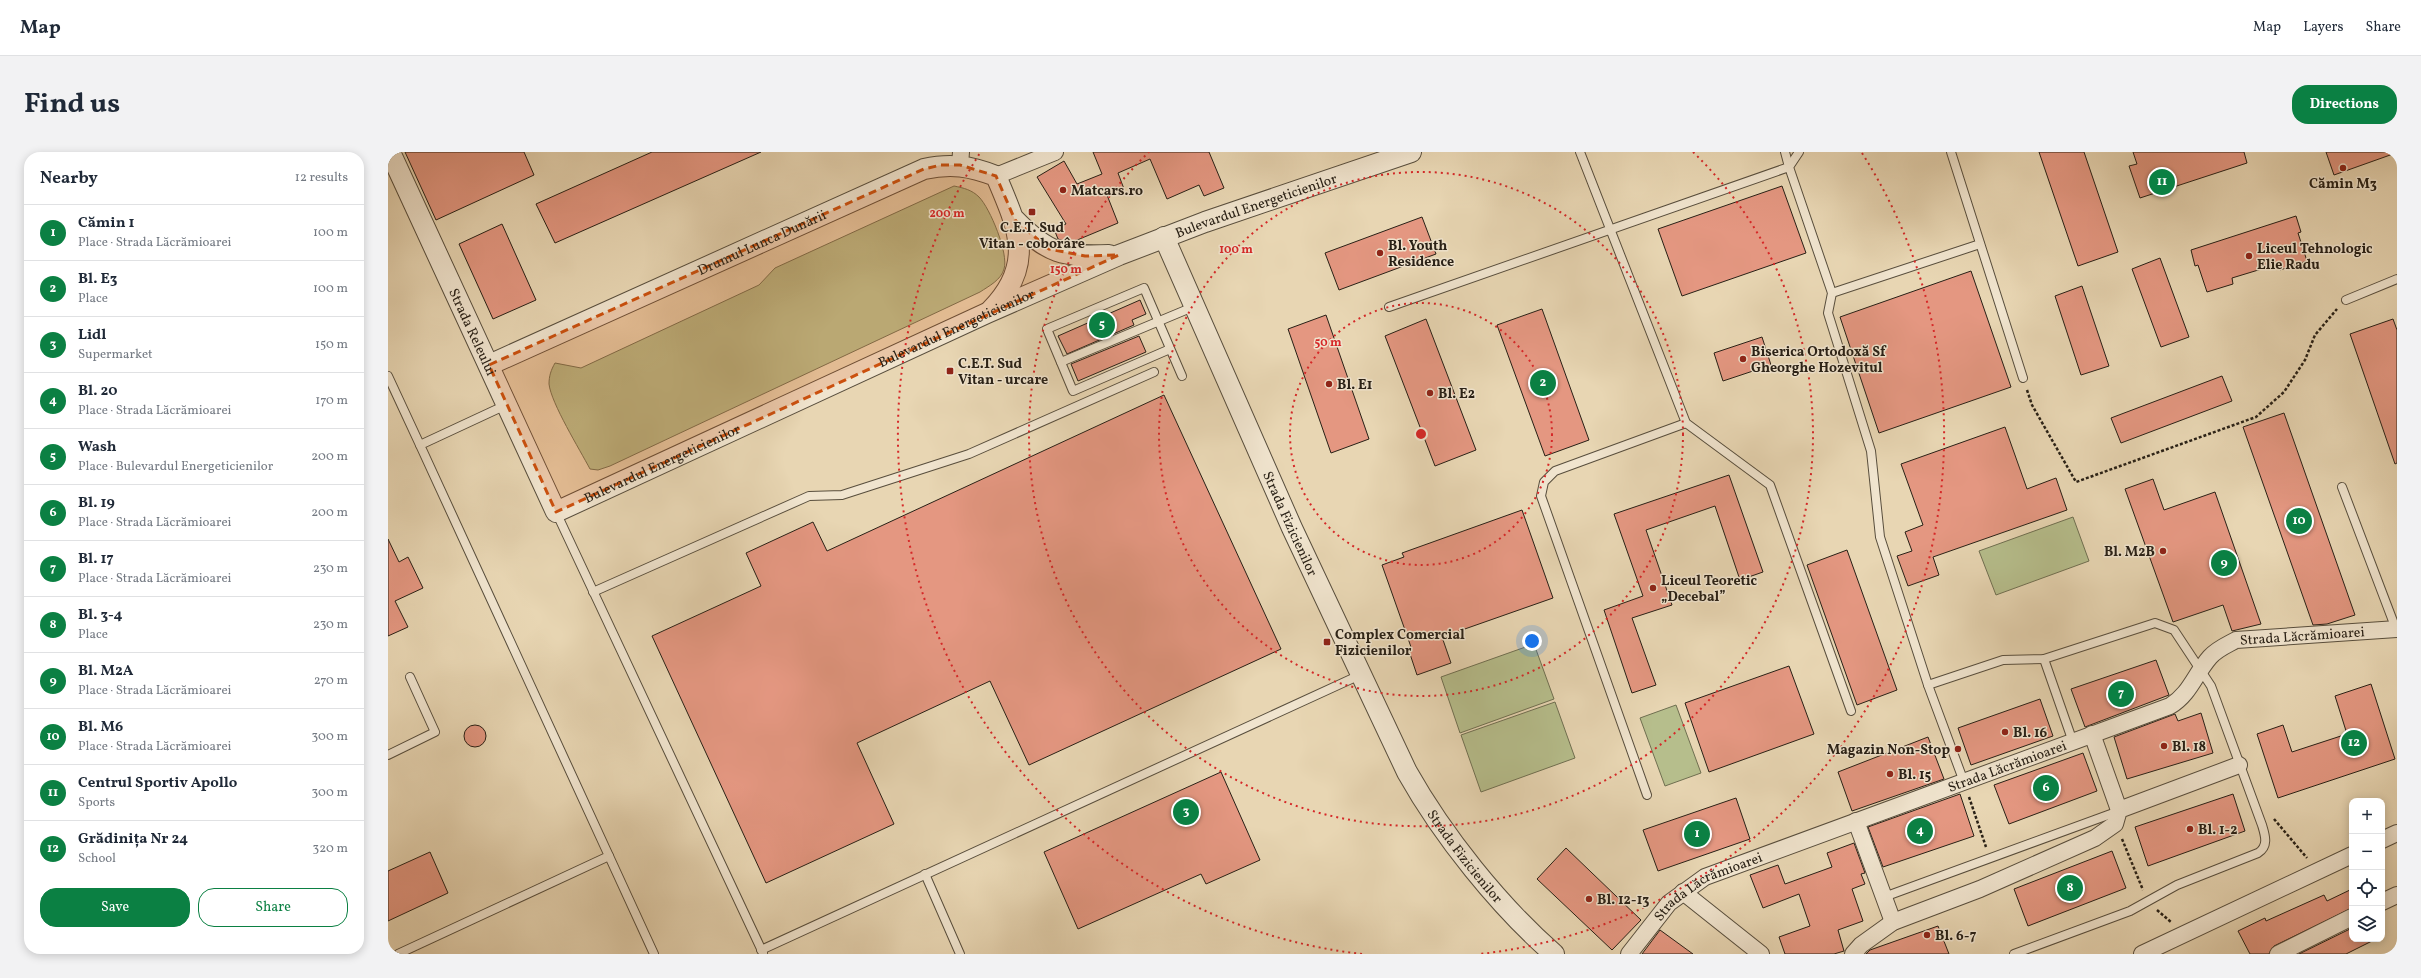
<!DOCTYPE html>
<html lang="en">
<head>
<meta charset="utf-8">
<style>
  :root { --surface:#fff; --page:#f2f2f3; --text:#1f2937; --muted:#747a83; --line:#e0e1e3; --accent:#0b8043 }
  body { margin:0; font-family:Vollkorn,serif; background:var(--page); color:var(--text) }
  .controls { position:absolute; right:12px; bottom:12px; display:grid; overflow:hidden; border-radius:8px; box-shadow:0 2px 10px #0003 }
  .controls button { width:36px; height:36px; display:grid; place-items:center; padding:0; border:0; border-bottom:1px solid var(--line); background:var(--surface); color:var(--text); font:20px sans-serif }
  .you { position:absolute; left:1144px; top:489px; width:14px; height:14px; margin:-10px; border:3px solid #fff; border-radius:50%; background:#1a73e8; box-shadow:0 0 0 6px #1a73e833 }
  .badge { display:grid; place-items:center; width:26px; height:26px; border-radius:50%; background:var(--accent); color:#fff; font-size:13px; font-weight:700 }
  .pin { position:absolute; translate:-50% -50%; border:2px solid #fff; box-shadow:0 1px 4px #0006 }
  .list { margin:0; padding:0; list-style:none }
  h2 { display:flex; justify-content:space-between; align-items:center; height:52px; margin:0; padding:0 16px; font-size:17px }
  h2 small { font-size:13px; font-weight:400; color:var(--muted) }
  .list li { display:grid; grid-template-columns:26px 1fr auto; gap:12px; align-items:center; box-sizing:border-box; height:56px; padding:0 16px; border-top:1px solid var(--line) }
  .list b { display:block; font-size:15px; white-space:nowrap }
  .list p { margin:0; font-size:13px; white-space:nowrap; color:var(--muted) }
  .list em { font-size:13px; font-style:normal; color:var(--muted) }
  .actions { display:flex; gap:8px; padding:12px 16px }
  .actions a { flex:1; padding:9px 0; border:1px solid var(--accent); border-radius:16px; text-align:center; font-size:14px; color:var(--accent) }
  .actions .main { background:var(--accent); color:#fff }
  .icon { flex:none; width:22px; height:22px; fill:none; stroke:currentColor; stroke-width:2; stroke-linecap:round; stroke-linejoin:round }
  .map { position:relative; flex:none; width:2009px; height:802px; overflow:hidden; border-radius:16px }
  header { display:flex; align-items:center; gap:24px; box-sizing:border-box; height:56px; padding:0 20px; background:var(--surface); border-bottom:1px solid var(--line) }
  header strong { font-size:19px }
  nav { display:flex; gap:22px; margin-inline-start:auto; font-size:14px }
  .intro { display:flex; align-items:center; justify-content:space-between; box-sizing:border-box; height:96px; padding:0 24px }
  h1 { margin:0; font-size:28px }
  .button { padding:10px 18px; border-radius:16px; background:var(--accent); color:#fff; font-size:14px; font-weight:700 }
  main { display:flex; gap:24px; padding:0 24px }
  aside { flex:1; background:var(--surface); border-radius:16px; box-shadow:0 2px 10px #0003 }
  .map>svg:first-child { display:block }
  .green { fill:#b6be8c; stroke:#6f6f51 }
  .building { fill:#e49781; stroke:#282016 }
  .lines { fill:none; stroke-linecap:round; stroke-linejoin:round }
  .service-casing { stroke:#584e3d; stroke-width:10 }
  .minor-casing { stroke:#584e3d; stroke-width:18 }
  .tertiary-casing { stroke:#584e3d; stroke-width:22 }
  .path { stroke:#282016; stroke-width:2.5; stroke-dasharray:3 2; stroke-linecap:butt }
  .service { stroke:#f0e4ce; stroke-width:8 }
  .minor { stroke:#f0e4ce; stroke-width:16 }
  .tertiary { stroke:#f0e4ce; stroke-width:20 }
  .marked { fill:#cb500e; fill-opacity:0.2; stroke:#cb500e; stroke-width:3; stroke-dasharray:8 5; stroke-linejoin:round }
  .ring { fill:none; stroke:#d62828; stroke-width:2; stroke-dasharray:2 4 }
  .poi-dot { fill:#8f2418; stroke:#f0e4ce; stroke-width:1.5 }
  .labels { text-anchor:middle; stroke-width:3; stroke-linejoin:round; paint-order:stroke }
  .poi-label { font-size:14px; font-weight:bold; fill:#282016; stroke:#f0e4ce; text-anchor:start }
  .street-label { font-size:14px; fill:#282016; stroke:#f0e4ce }
  .centre { fill:#d62828; stroke:#f0e4ce; stroke-width:2 }
  .ring-label { font-size:12px; text-anchor:middle; font-weight:bold; fill:#d62828; stroke:#f0e4ce; stroke-width:3; stroke-linejoin:round; paint-order:stroke }
</style>
</head>
<body>
<header>
<strong>Map</strong>
<nav><a>Map</a><a>Layers</a><a>Share</a></nav>
</header>
<div class="intro"><h1>Find us</h1><a class="button">Directions</a></div>
<main>
<aside>
<h2>Nearby<small>12 results</small></h2>
<ul class="list">
<li><span class="badge">1</span><div><b>Cămin 1</b><p>Place · Strada Lăcrămioarei</p></div><em>100 m</em></li>
<li><span class="badge">2</span><div><b>Bl. E3</b><p>Place</p></div><em>100 m</em></li>
<li><span class="badge">3</span><div><b>Lidl</b><p>Supermarket</p></div><em>150 m</em></li>
<li><span class="badge">4</span><div><b>Bl. 20</b><p>Place · Strada Lăcrămioarei</p></div><em>170 m</em></li>
<li><span class="badge">5</span><div><b>Wash</b><p>Place · Bulevardul Energeticienilor</p></div><em>200 m</em></li>
<li><span class="badge">6</span><div><b>Bl. 19</b><p>Place · Strada Lăcrămioarei</p></div><em>200 m</em></li>
<li><span class="badge">7</span><div><b>Bl. 17</b><p>Place · Strada Lăcrămioarei</p></div><em>230 m</em></li>
<li><span class="badge">8</span><div><b>Bl. 3-4</b><p>Place</p></div><em>230 m</em></li>
<li><span class="badge">9</span><div><b>Bl. M2A</b><p>Place · Strada Lăcrămioarei</p></div><em>270 m</em></li>
<li><span class="badge">10</span><div><b>Bl. M6</b><p>Place · Strada Lăcrămioarei</p></div><em>300 m</em></li>
<li><span class="badge">11</span><div><b>Centrul Sportiv Apollo</b><p>Sports</p></div><em>300 m</em></li>
<li><span class="badge">12</span><div><b>Grădinița Nr 24</b><p>School</p></div><em>320 m</em></li>
</ul>
<div class="actions"><a class="main">Save</a><a>Share</a></div>
</aside>
<div class="map">
<svg width="2009" height="802" viewBox="0 0 2009 802">
  <rect width="100%" height="100%" fill="#e8d6b3"/>
  <filter id="stains"><feTurbulence type="fractalNoise" baseFrequency=".005" numOctaves="4"/><feColorMatrix values="0 0 0 0 .2 0 0 0 0 .09 0 0 0 0 .02 0 0 0 .5 -.17"/></filter>
  <radialGradient id="worn" r=".72"><stop offset=".6" stop-color="#630" stop-opacity="0"/><stop offset="1" stop-color="#630" stop-opacity=".3"/></radialGradient>
  <!-- green -->
  <g class="green">
    <path d="M 566,34 C 576,36 584,38 591,45 C 602,56 621,102 616,117 C 613,128 601,134 592,140 L 222,314 L 210,318 L 202,317 C 192,298 163,251 161,232 C 161,224 163,218 167,211 L 193,216 L 371,133 L 387,116 Z"/>
    <path d="M 1685,365 L 1701,409 L 1608,443 L 1591,399 Z"/>
    <path d="M 1146,492 L 1166,547 L 1072,581 L 1053,525 Z"/>
    <path d="M 1167,550 L 1187,606 L 1093,640 L 1073,583 Z"/>
    <path d="M 1288,553 L 1313,621 L 1277,634 L 1252,566 Z"/>
  </g>
  <!-- building -->
  <g class="building">
    <path d="M 17,0 L 136,0 L 146,23 L 48,68 Z"/>
    <path d="M 264,0 L 373,0 L 167,91 L 148,52 Z"/>
    <path d="M 705,0 L 821,0 L 836,36 L 816,44 L 811,33 L 779,47 L 762,7 L 730,21 L 736,37 L 719,43 L 730,71 L 682,91 L 670,87 L 666,77 L 678,72 L 649,25 L 676,9 L 689,32 L 714,22 Z"/>
    <path d="M 1651,0 L 1696,0 L 1730,100 L 1690,114 Z"/>
    <path d="M 1745,0 L 1856,0 L 1859,11 L 1752,46 L 1741,14 L 1749,12 Z"/>
    <path d="M 1938,0 L 2005,0 L 2005,2 L 1946,23 Z"/>
    <path d="M 1394,34 L 1418,101 L 1294,144 L 1270,77 Z"/>
    <path d="M 1908,64 L 1913,80 L 1910,81 L 1919,109 L 1892,118 L 1890,112 L 1844,126 L 1845,132 L 1819,140 L 1810,113 L 1807,114 L 1803,98 Z"/>
    <path d="M 1034,65 L 1048,102 L 951,138 L 937,101 Z"/>
    <path d="M 114,72 L 148,148 L 105,167 L 71,92 Z"/>
    <path d="M 1772,106 L 1801,185 L 1773,195 L 1744,117 Z"/>
    <path d="M 1583,119 L 1623,235 L 1491,281 L 1452,165 Z"/>
    <path d="M 1694,134 L 1721,214 L 1693,223 L 1667,144 Z"/>
    <path d="M 752,148 L 758,162 L 744,168 L 746,173 L 679,202 L 670,184 Z"/>
    <path d="M 1154,157 L 1201,288 L 1157,304 L 1109,173 Z"/>
    <path d="M 938,163 L 981,287 L 943,301 L 900,177 Z"/>
    <path d="M 1038,167 L 1088,298 L 1047,314 L 997,184 Z"/>
    <path d="M 2005,167 L 2009,178 L 2009,311 L 2007,312 L 1962,182 Z"/>
    <path d="M 751,184 L 758,200 L 690,229 L 683,212 Z"/>
    <path d="M 1374,185 L 1383,213 L 1335,229 L 1326,201 Z"/>
    <path d="M 1834,224 L 1844,249 L 1733,291 L 1723,266 Z"/>
    <path d="M 776,243 L 893,497 L 641,613 L 602,529 L 469,591 L 506,672 L 378,731 L 264,484 L 373,434 L 358,401 L 425,370 L 439,399 Z"/>
    <path d="M 1896,261 L 1967,463 L 1939,472 L 1925,473 L 1855,275 Z"/>
    <path d="M 1617,275 L 1639,337 L 1668,326 L 1679,358 L 1545,405 L 1551,423 L 1520,434 L 1509,404 L 1524,399 L 1517,380 L 1535,373 L 1513,312 Z"/>
    <path d="M 1341,323 L 1375,420 L 1352,428 L 1327,354 L 1258,378 L 1284,453 L 1244,466 L 1268,533 L 1244,541 L 1216,458 L 1255,444 L 1226,362 Z"/>
    <path d="M 1765,327 L 1776,358 L 1827,340 L 1873,472 L 1844,479 L 1835,453 L 1785,470 L 1737,337 Z"/>
    <path d="M 1134,358 L 1165,446 L 1054,485 L 1063,511 L 1029,523 L 1020,496 L 1023,495 L 994,413 L 1016,405 L 1014,401 Z"/>
    <path d="M 0,387 L 11,410 L 20,405 L 35,436 L 7,449 L 20,475 L 0,484 Z"/>
    <path d="M 1459,398 L 1509,538 L 1469,553 L 1419,413 Z"/>
    <path d="M 1768,508 L 1781,543 L 1697,575 L 1683,537 Z"/>
    <path d="M 1401,514 L 1426,582 L 1321,620 L 1297,551 Z"/>
    <path d="M 1983,532 L 2007,607 L 1890,646 L 1869,582 L 1895,573 L 1904,600 L 1959,582 L 1947,544 Z"/>
    <path d="M 1652,547 L 1665,584 L 1583,613 L 1570,576 Z"/>
    <path d="M 1813,561 L 1825,601 L 1739,627 L 1726,585 L 1787,562 L 1790,569 Z"/>
    <circle cx="87" cy="584" r="11"/>
    <path d="M 1540,585 L 1556,627 L 1464,659 L 1450,620 Z"/>
    <path d="M 1695,601 L 1709,639 L 1621,672 L 1606,633 Z"/>
    <path d="M 833,620 L 872,708 L 818,732 L 813,722 L 690,777 L 656,700 Z"/>
    <path d="M 1572,642 L 1586,684 L 1495,715 L 1480,675 Z"/>
    <path d="M 1845,642 L 1857,679 L 1760,714 L 1747,675 Z"/>
    <path d="M 1348,646 L 1362,687 L 1270,719 L 1255,678 Z"/>
    <path d="M 1466,691 L 1477,721 L 1473,722 L 1477,732 L 1464,737 L 1475,769 L 1450,778 L 1456,799 L 1446,802 L 1397,802 L 1391,785 L 1422,774 L 1411,742 L 1375,756 L 1362,723 L 1390,713 L 1397,732 L 1444,715 L 1439,701 Z"/>
    <path d="M 1178,696 L 1253,768 L 1224,798 L 1149,727 Z"/>
    <path d="M 1724,699 L 1738,736 L 1640,774 L 1626,737 Z"/>
    <path d="M 42,700 L 60,741 L 0,769 L 0,719 Z"/>
    <path d="M 1964,737 L 1964,756 L 1886,794 L 1881,802 L 1862,802 L 1850,779 L 1877,766 L 1878,769 L 1936,743 L 1939,749 Z"/>
    <path d="M 1550,774 L 1561,802 L 1478,802 L 1482,798 Z"/>
    <path d="M 1964,776 L 1964,787 L 1988,787 L 1958,802 L 1911,802 Z"/>
    <path d="M 1272,778 L 1305,802 L 1254,802 Z"/>
  </g>
  <g class="lines">
    <defs>
      <g id="service">
        <path d="M 1192,0 L 1298,271 L 1382,333 L 1463,559"/>
        <path d="M 1411,0 L 1401,15 L 1444,141 L 1440,161 L 1483,299 L 1492,385 L 1540,533 L 1576,630"/>
        <path d="M 1563,0 L 1635,226"/>
        <path d="M 1444,141 L 1592,92"/>
        <path d="M 1958,148 L 2009,127"/>
        <path d="M 1001,155 L 1401,15 L 1397,0"/>
        <path d="M 782,197 L 685,239 L 659,177 L 756,136 L 794,224"/>
        <path d="M 673,210 L 805,155"/>
        <path d="M 0,224 L 32,293"/>
        <path d="M 1954,335 L 2008,477"/>
        <path d="M 168,360 L 375,801"/>
        <path d="M 205,440 L 421,344 L 454,343 L 581,302 L 766,220"/>
        <path d="M 1656,507 L 1685,590"/>
        <path d="M 1540,533 L 1615,508 L 1656,507 L 1767,471 L 1786,478 L 1823,534 L 1874,673 C 1877,683 1881,694 1870,701 L 1789,733 L 1742,759 L 1626,802"/>
        <path d="M 0,603 L 47,580 L 22,525"/>
        <path d="M 1259,643 L 1153,344 L 1156,330 L 1167,319 L 1298,271"/>
        <path d="M 221,704 L 266,802"/>
        <path d="M 537,722 L 572,802"/>
        <path d="M 1496,745 L 1731,659"/>
        <path d="M 373,798 L 972,523"/>
        <path d="M 10,802 L 221,704 L 32,293 L 118,253"/>
      </g>
      <g id="minor">
        <path d="M 572,13 L 573,0"/>
        <path d="M 608,24 L 667,0"/>
        <path d="M 1704,582 L 1731,658"/>
        <path d="M 1468,669 L 1505,770"/>
        <path d="M 1994,688 L 2009,681"/>
        <path d="M 1295,740 L 1373,802"/>
        <path d="M 1994,750 L 2009,743"/>
        <path id="s1" d="M 1241,802 L 1281,751 L 1317,725 L 1782,554 C 1802,542 1807,522 1822,505 C 1829,497 1839,493 1848,488 L 2009,477"/>
        <path d="M 1465,802 L 1473,793 L 1505,770 L 1592,737 L 1707,686 L 1727,672 L 1731,658 L 1851,613"/>
        <path d="M 1754,802 L 1964,703"/>
        <path d="M 1890,802 L 1964,765"/>
      </g>
      <g id="tertiary">
        <path id="s2" d="M 2,0 L 168,360 L 599,161 L 731,103 L 817,70 L 1023,0"/>
        <path d="M 627,68 C 660,102 675,105 721,103"/>
        <path id="s3" d="M 776,85 L 904,376 L 1019,620 C 1055,684 1111,754 1166,802"/>
        <path id="s4" d="M 101,213 L 536,17 C 563,11 582,14 608,24 C 630,76 648,112 603,158"/>
      </g>
    </defs>
    <!-- service casing -->
    <use href="#service" class="service-casing"/>
    <!-- minor casing -->
    <use href="#minor" class="minor-casing"/>
    <!-- tertiary casing -->
    <use href="#tertiary" class="tertiary-casing"/>
    <!-- path -->
    <g class="path">
      <path d="M 1639,238 L 1644,253 L 1688,330 L 1868,265 L 1896,240 L 1917,208 L 1927,183 L 1949,157"/>
      <path d="M 1581,645 L 1598,695"/>
      <path d="M 1886,667 L 1919,706"/>
      <path d="M 1734,687 L 1755,738"/>
      <path d="M 1769,758 L 1783,770"/>
    </g>
    <!-- service -->
    <use href="#service" class="service"/>
    <!-- minor -->
    <use href="#minor" class="minor"/>
    <!-- tertiary -->
    <use href="#tertiary" class="tertiary"/>
  </g>
  <!-- marked area -->
  <path class="marked" d="M 553,13 L 572,13 L 608,24 L 627,68 L 661,97 L 697,104 L 731,103 L 168,360 L 101,213 L 536,17 Z"/>
  <!-- distance rings -->
  <g class="ring">
    <circle cx="1033" cy="282" r="131"/>
    <circle cx="1033" cy="282" r="262"/>
    <path d="M1305 0A392 392 0 1 1 761 0"/>
    <path d="M974 802A523 523 0 0 1 592 1M1474 1A523 523 0 0 1 1092 802"/>
  </g>
  <!-- markers -->
  <g class="poi-dot">
    <circle cx="1955" cy="16" r="4"/>
    <circle cx="675" cy="38" r="4"/>
    <rect x="640" y="56" width="8" height="8" rx="2"/>
    <circle cx="992" cy="101" r="4"/>
    <circle cx="1861" cy="104" r="4"/>
    <circle cx="1355" cy="207" r="4"/>
    <rect x="558" y="215" width="8" height="8" rx="2"/>
    <circle cx="941" cy="232" r="4"/>
    <circle cx="1042" cy="241" r="4"/>
    <circle cx="1775" cy="399" r="4"/>
    <circle cx="1265" cy="436" r="4"/>
    <rect x="935" y="486" width="8" height="8" rx="2"/>
    <circle cx="1617" cy="580" r="4"/>
    <circle cx="1776" cy="594" r="4"/>
    <circle cx="1570" cy="597" r="4"/>
    <circle cx="1502" cy="622" r="4"/>
    <circle cx="1802" cy="677" r="4"/>
    <circle cx="1201" cy="747" r="4"/>
    <circle cx="1539" cy="783" r="4"/>
  </g>
  <g class="labels">
    <!-- poi labels -->
    <g class="poi-label">
      <text x="1955" y="36" text-anchor="middle">Cămin M3</text>
      <text x="683" y="43">Matcars.ro</text>
      <text x="644" y="80" text-anchor="middle">C.E.T. Sud<tspan x="644" dy="16">Vitan - coborâre</tspan></text>
      <text x="1000" y="98">Bl. Youth<tspan x="1000" dy="16">Residence</tspan></text>
      <text x="1869" y="101">Liceul Tehnologic<tspan x="1869" dy="16">Elie Radu</tspan></text>
      <text x="1363" y="204">Biserica Ortodoxă Sf<tspan x="1363" dy="16">Gheorghe Hozevitul</tspan></text>
      <text x="570" y="216">C.E.T. Sud<tspan x="570" dy="16">Vitan - urcare</tspan></text>
      <text x="949" y="237">Bl. E1</text>
      <text x="1050" y="246">Bl. E2</text>
      <text x="1767" y="404" text-anchor="end">Bl. M2B</text>
      <text x="1273" y="433">Liceul Teoretic<tspan x="1273" dy="16">„Decebal”</tspan></text>
      <text x="947" y="487">Complex Comercial<tspan x="947" dy="16">Fizicienilor</tspan></text>
      <text x="1625" y="585">Bl. 16</text>
      <text x="1784" y="599">Bl. 18</text>
      <text x="1562" y="602" text-anchor="end">Magazin Non-Stop</text>
      <text x="1510" y="627">Bl. 15</text>
      <text x="1810" y="682">Bl. 1-2</text>
      <text x="1209" y="752">Bl. 12-13</text>
      <text x="1547" y="788">Bl. 6-7</text>
    </g>
    <!-- street labels -->
    <g class="street-label">
      <text dy="5" stroke="none"><textPath href="#s2" startOffset="1161">Bulevardul Energeticienilor</textPath></text>
      <text dy="5" stroke="none"><textPath href="#s4" startOffset="299">Drumul Lunca Dunării</textPath></text>
      <text dy="5" stroke="none"><textPath href="#s2" startOffset="837">Bulevardul Energeticienilor</textPath></text>
      <text dy="5" stroke="none"><textPath href="#s2" startOffset="198">Strada Releului</textPath></text>
      <text dy="5" stroke="none"><textPath href="#s2" startOffset="513">Bulevardul Energeticienilor</textPath></text>
      <text dy="5" stroke="none"><textPath href="#s3" startOffset="313">Strada Fizicienilor</textPath></text>
      <text dy="5" stroke="none"><textPath href="#s1" startOffset="766">Strada Lăcrămioarei</textPath></text>
      <text dy="5" stroke="none"><textPath href="#s1" startOffset="431">Strada Lăcrămioarei</textPath></text>
      <text dy="5" stroke="none"><textPath href="#s3" startOffset="690">Strada Fizicienilor</textPath></text>
      <text dy="5" stroke="none"><textPath href="#s1" startOffset="107">Strada Lăcrămioarei</textPath></text>
    </g>
  </g>
  <circle cx="1033" cy="282" r="6" class="centre"/>
  <g class="ring-label">
    <text x="559" y="65">200 m</text>
    <text x="848" y="101">100 m</text>
    <text x="678" y="121">150 m</text>
    <text x="940" y="194">50 m</text>
  </g>
  <rect width="100%" height="100%" filter="url(#stains)"/>
  <rect width="100%" height="100%" fill="url(#worn)"/>
</svg>
<div class="controls">
<button>+</button>
<button>−</button>
<button><svg class="icon" aria-label="locate" viewBox="0 0 24 24"><circle cx="12" cy="12" r="6"/><path d="M12 2v4M12 18v4M2 12h4M18 12h4"/></svg></button>
<button><svg class="icon" aria-label="layers" viewBox="0 0 24 24"><path d="M12 4l9 5-9 5-9-5zM3 14l9 5 9-5"/></svg></button>
</div>
<div class="you"></div>
<div class="pin badge" style="left:1309px;top:682px">1</div>
<div class="pin badge" style="left:1155px;top:231px">2</div>
<div class="pin badge" style="left:798px;top:660px">3</div>
<div class="pin badge" style="left:1532px;top:679px">4</div>
<div class="pin badge" style="left:714px;top:173px">5</div>
<div class="pin badge" style="left:1658px;top:636px">6</div>
<div class="pin badge" style="left:1733px;top:542px">7</div>
<div class="pin badge" style="left:1682px;top:736px">8</div>
<div class="pin badge" style="left:1836px;top:411px">9</div>
<div class="pin badge" style="left:1911px;top:369px">10</div>
<div class="pin badge" style="left:1774px;top:30px">11</div>
<div class="pin badge" style="left:1966px;top:591px">12</div>
</div>
</main>
</body>
</html>
